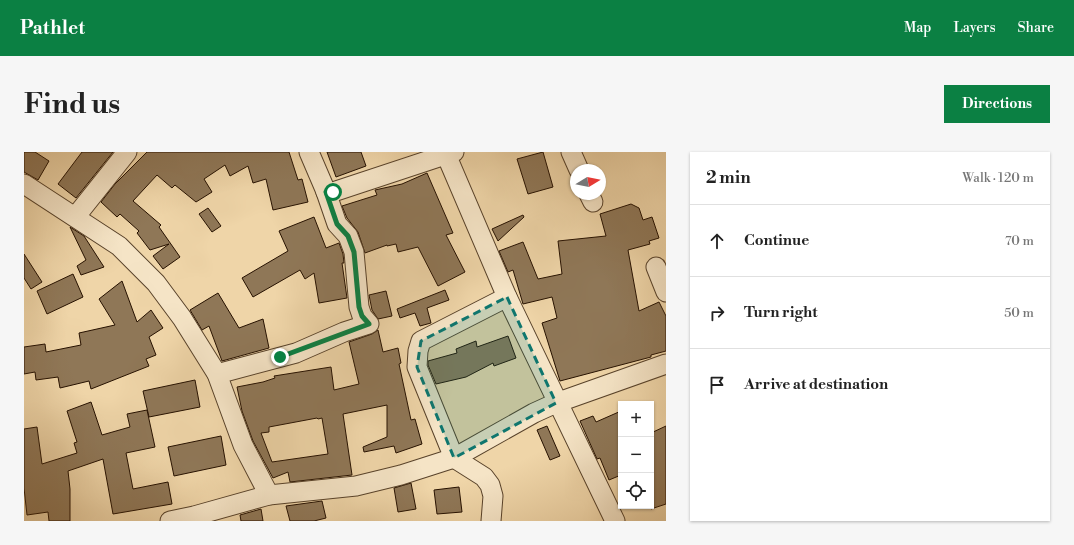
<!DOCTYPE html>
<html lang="en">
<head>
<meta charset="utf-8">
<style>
  :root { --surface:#fff; --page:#f6f6f6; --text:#222; --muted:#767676; --line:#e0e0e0; --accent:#0b8043 }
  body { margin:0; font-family:"Libre Bodoni",serif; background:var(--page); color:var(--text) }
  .controls { position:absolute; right:12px; bottom:12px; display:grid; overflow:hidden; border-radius:0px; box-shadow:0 1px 3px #0004 }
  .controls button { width:36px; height:36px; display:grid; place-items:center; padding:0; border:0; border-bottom:1px solid var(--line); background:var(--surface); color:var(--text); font:20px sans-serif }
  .compass { position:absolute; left:546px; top:12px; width:36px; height:36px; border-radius:50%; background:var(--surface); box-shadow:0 1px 3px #0004; rotate:80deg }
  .stop { position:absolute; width:12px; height:12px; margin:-9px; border:3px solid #0b8043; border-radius:50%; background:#fff }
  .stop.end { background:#0b8043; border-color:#fff; box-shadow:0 1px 4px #0008 }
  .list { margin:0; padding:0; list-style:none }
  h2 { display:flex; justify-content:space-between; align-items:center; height:52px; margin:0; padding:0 16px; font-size:17px }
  h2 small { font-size:13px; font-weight:400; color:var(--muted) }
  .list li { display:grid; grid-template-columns:26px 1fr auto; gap:12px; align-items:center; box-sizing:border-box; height:72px; padding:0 16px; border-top:1px solid var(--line) }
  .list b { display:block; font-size:15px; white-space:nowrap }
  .list em { font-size:13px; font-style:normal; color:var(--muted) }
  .icon { flex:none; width:22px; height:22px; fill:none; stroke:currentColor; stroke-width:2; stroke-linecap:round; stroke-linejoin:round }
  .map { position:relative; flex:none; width:642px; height:369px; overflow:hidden; border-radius:0px }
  header { display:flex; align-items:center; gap:24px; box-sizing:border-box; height:56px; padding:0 20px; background:var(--accent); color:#fff }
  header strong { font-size:19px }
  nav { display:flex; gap:22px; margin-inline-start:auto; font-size:14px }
  .intro { display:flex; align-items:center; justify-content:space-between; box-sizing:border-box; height:96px; padding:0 24px }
  h1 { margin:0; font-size:28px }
  .button { padding:10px 18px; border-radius:0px; background:var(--accent); color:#fff; font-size:14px; font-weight:700 }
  main { display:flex; gap:24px; padding:0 24px }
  aside { flex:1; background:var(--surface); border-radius:0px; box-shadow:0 1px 3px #0004 }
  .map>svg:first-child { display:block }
  .building { fill:#8f7757; stroke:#261100; fill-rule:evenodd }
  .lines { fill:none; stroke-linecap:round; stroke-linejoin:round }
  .minor-casing { stroke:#58422a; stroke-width:21 }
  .minor { stroke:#f5e4c6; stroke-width:19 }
  .route { stroke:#0b8043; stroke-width:5 }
  .marked { fill:#0f766e; fill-opacity:0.2; stroke:#0f766e; stroke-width:3; stroke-dasharray:8 5; stroke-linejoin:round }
</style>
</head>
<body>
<header>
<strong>Pathlet</strong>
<nav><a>Map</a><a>Layers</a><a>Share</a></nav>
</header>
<div class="intro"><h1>Find us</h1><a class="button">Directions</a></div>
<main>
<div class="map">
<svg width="642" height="369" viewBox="0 0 642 369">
  <rect width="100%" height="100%" fill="#efd5a8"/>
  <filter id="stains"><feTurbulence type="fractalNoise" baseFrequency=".005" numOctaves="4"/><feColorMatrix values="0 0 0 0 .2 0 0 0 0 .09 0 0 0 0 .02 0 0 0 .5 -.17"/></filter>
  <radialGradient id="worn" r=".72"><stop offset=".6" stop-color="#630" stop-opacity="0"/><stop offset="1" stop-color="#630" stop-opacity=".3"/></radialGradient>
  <!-- building -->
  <g class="building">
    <path d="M 0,0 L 11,0 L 25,9 L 14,28 L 0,20 Z"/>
    <path d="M 58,0 L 89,0 L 52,46 L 34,32 Z"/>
    <path d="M 123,0 L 265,0 L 274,28 L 278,27 L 284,50 L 249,58 L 242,27 L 229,31 L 224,14 L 206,24 L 201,13 L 180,27 L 188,40 L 172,50 L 151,33 L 148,36 L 133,23 L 109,49 L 137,73 L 135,75 L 156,105 L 139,117 L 129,104 L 145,92 L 126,98 L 113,81 L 115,79 L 96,62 L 93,65 L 77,50 L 91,32 Z"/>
    <path d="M 303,0 L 337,0 L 342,14 L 312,25 Z"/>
    <path d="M 519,0 L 529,35 L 504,42 L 493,7 Z"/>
    <path d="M 403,21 L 429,81 L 422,83 L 441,120 L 414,134 L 394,95 L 374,100 L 372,92 L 363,94 L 363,93 L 341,101 L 334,80 L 323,66 L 318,54 L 353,43 L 351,38 L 378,32 Z"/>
    <path d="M 607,52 L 615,56 L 619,68 L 628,65 L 635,86 L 625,89 L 626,92 L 604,98 L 615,159 L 635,150 L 642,164 L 642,199 L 627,203 L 627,205 L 536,229 L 518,171 L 533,166 L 528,145 L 499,152 L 489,118 L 484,120 L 475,99 L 499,90 L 514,127 L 538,122 L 534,89 L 582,84 L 576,62 Z"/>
    <path d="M 184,56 L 197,74 L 188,80 L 175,62 Z"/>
    <path d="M 499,63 L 500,65 L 474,89 L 468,77 Z"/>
    <path d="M 290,65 L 302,96 L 315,91 L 319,102 L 320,111 L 318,111 L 323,146 L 295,151 L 290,121 L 281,127 L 276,118 L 229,145 L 218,126 L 264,99 L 255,79 Z"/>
    <path d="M 46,75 L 60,84 L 80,115 L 57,123 L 53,114 L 62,108 Z"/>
    <path d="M 0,102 L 18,130 L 7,137 L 0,126 Z"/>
    <path d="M 49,122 L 59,145 L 23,162 L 13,139 Z"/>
    <path d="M 98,129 L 113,170 L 127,158 L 139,176 L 125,185 L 132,203 L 122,207 L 125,214 L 67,237 L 65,229 L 36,236 L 34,225 L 12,228 L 11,220 L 0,222 L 0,195 L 21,192 L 22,200 L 57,193 L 55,181 L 91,173 L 75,147 Z"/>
    <path d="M 421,138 L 425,148 L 403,156 L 407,171 L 396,174 L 391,161 L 376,166 L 373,157 Z"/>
    <path d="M 362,139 L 368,164 L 354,167 L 348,158 L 345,143 Z"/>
    <path d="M 194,141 L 215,176 L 239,167 L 245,196 L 198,209 L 185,174 L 178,178 L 166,158 Z"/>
    <path d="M 354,178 L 359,200 L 374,196 L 377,211 L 375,212 L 387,268 L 391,267 L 398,292 L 372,301 L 370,294 L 340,300 L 339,295 L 363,285 L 363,253 L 319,262 L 328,323 L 266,330 L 264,320 L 249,326 L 229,289 L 218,259 L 213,235 L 239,230 L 251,226 L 250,224 L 307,215 L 310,238 L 335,232 L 325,190 L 348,182 ZM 293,266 L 294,267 L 298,266 L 304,302 L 248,310 L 237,281 L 245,280 L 245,275 Z"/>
    <path d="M 484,184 L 492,206 L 470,214 L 469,211 L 442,225 L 412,232 L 404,213 L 404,209 L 433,201 L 432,197 L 452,189 L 453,195 Z"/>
    <path d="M 171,228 L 176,255 L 125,265 L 119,239 Z"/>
    <path d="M 67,250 L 78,283 L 106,275 L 103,262 L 123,258 L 131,295 L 102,301 L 109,337 L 144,330 L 148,352 L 89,362 L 79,307 L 44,319 L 46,337 L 46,369 L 25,369 L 24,360 L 3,363 L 0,336 L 0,277 L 13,275 L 18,312 L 53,301 L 50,291 L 53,290 L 43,259 Z"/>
    <path d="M 597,259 L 597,323 L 585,328 L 576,306 L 573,307 L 556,269 L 569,264 L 572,270 Z"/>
    <path d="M 523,274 L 536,304 L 526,308 L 513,278 Z"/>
    <path d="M 642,274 L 642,352 L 627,357 L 627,281 Z"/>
    <path d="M 197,284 L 202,313 L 150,324 L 144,295 Z"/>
    <path d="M 387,331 L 392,357 L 374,360 L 370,336 Z"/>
    <path d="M 435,335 L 438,360 L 413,362 L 410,338 Z"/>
    <path d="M 298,349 L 302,366 L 290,369 L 266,369 L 262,354 Z"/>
    <path d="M 237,357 L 239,369 L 217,369 L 216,363 Z"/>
  </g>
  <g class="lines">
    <defs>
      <g id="minor">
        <path d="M 285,0 L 300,35 L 302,40 L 309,40 L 430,0"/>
        <path d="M 421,0 L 483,145 L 591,369"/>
        <path d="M 547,0 L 555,18"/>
        <path d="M 0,32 L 95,94 L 132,131 L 158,166 L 193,222 L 219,293 L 245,343"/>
        <path d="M 565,42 L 569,50"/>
        <path d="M 52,64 L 103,0"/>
        <path d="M 632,115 L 642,140"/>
        <path d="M 193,222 L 272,201 L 320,180 L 345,172 L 338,164 L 335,155 L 330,100 L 324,84 L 313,72 L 302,40"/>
        <path d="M 146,369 L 170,364 L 245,343 L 332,334 L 377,323 L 430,306 L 510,261 L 532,251 L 642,212"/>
        <path d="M 467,369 L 469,344 L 466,333 L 460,325 L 430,306 L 393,215 L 394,199 L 397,189 L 483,145"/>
      </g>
    </defs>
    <!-- minor casing -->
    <use href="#minor" class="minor-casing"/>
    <!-- minor -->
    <use href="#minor" class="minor"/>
  </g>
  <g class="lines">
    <!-- route -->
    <path class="route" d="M 256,205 L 345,172 L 338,164 L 335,155 L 330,100 L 324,84 L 313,72 L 302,40 L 309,40"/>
  </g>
  <!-- marked area -->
  <path class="marked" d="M 483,145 L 532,251 L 430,306 L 393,215 L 397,189 Z"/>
  <rect width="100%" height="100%" filter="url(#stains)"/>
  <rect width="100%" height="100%" fill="url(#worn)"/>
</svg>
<div class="controls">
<button>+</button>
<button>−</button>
<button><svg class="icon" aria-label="locate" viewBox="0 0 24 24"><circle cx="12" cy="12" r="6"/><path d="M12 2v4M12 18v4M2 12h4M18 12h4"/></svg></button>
</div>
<svg class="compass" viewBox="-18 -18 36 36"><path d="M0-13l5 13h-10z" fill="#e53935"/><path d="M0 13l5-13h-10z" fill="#767676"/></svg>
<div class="stop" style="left:309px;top:40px"></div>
<div class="stop end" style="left:256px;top:205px"></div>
</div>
<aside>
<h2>2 min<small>Walk · 120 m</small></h2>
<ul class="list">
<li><svg class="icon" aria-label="ahead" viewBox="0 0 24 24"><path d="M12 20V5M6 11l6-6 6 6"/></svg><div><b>Continue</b></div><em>70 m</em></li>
<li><svg class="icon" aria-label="right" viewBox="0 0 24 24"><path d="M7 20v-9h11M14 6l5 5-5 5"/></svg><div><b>Turn right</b></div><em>50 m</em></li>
<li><svg class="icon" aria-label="arrive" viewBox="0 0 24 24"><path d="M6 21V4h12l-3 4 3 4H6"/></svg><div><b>Arrive at destination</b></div></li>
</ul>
</aside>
</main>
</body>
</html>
